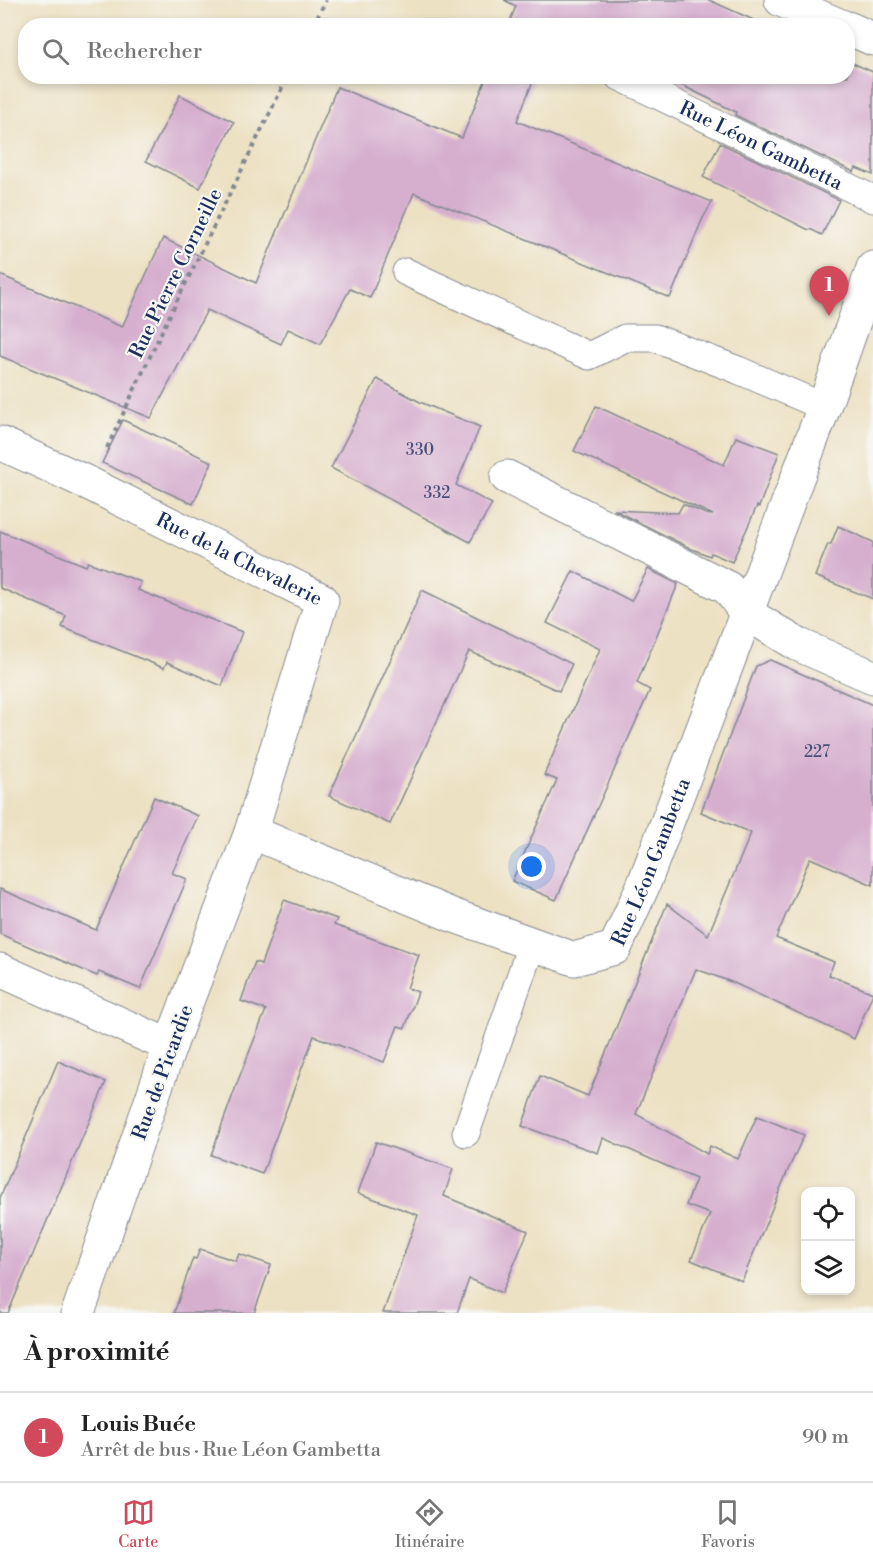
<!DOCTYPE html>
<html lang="fr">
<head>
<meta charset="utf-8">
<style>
  :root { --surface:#fff; --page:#f6f6f6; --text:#222; --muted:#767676; --line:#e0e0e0; --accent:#d1495b }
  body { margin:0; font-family:"Libre Bodoni",serif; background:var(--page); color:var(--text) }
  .controls { position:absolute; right:18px; bottom:18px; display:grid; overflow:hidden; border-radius:12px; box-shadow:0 3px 9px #0003 }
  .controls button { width:54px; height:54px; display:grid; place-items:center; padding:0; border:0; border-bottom:2px solid var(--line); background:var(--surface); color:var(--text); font:30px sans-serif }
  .you { position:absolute; left:532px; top:867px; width:21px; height:21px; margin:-15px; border:4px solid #fff; border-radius:50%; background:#1a73e8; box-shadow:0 0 0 9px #1a73e833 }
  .badge { display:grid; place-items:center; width:39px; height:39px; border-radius:50%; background:var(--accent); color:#fff; font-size:20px; font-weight:700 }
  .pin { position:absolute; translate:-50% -50px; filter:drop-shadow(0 2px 3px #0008) }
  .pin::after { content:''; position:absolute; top:32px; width:21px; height:18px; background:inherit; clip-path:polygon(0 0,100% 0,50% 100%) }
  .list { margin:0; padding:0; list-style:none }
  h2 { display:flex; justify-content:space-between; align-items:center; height:78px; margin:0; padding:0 24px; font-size:26px }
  h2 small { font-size:20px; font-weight:400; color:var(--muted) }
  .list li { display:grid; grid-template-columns:39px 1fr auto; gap:18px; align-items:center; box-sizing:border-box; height:90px; padding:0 24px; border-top:2px solid var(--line) }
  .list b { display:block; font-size:22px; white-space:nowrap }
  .list p { margin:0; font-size:20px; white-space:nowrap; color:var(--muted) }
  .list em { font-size:20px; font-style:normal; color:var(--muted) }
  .icon { flex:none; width:33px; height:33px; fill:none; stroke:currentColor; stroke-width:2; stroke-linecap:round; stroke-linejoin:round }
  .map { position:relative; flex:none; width:873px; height:1313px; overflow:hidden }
  .search { position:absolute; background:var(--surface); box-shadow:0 3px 9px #0003; left:18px; right:18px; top:18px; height:66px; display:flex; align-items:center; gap:15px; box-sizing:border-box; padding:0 21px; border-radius:24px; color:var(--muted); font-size:22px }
  .sheet { height:168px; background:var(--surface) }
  nav { display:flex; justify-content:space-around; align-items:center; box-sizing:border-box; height:84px; border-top:2px solid var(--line); background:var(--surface); font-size:16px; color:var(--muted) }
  nav a { display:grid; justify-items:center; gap:3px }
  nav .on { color:var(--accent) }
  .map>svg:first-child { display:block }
  .building { fill:#d6afcf }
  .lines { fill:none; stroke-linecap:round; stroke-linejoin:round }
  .lane-casing { stroke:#848890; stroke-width:29 }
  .street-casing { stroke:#848890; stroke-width:35 }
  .path { stroke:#848890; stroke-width:4; stroke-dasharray:4.5 4.5; stroke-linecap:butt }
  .lane { stroke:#fff; stroke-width:27 }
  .street { stroke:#fff; stroke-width:33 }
  .labels { text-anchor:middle; stroke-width:4.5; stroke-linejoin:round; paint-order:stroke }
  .number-label { font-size:16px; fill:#4a4f7a }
  .street-label { font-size:20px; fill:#1b2f5e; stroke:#f6f6f2 }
</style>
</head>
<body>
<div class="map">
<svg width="873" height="1313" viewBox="0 0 873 1313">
  <rect width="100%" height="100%" fill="#f6f6f2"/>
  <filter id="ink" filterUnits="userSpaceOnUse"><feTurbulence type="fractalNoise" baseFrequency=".0167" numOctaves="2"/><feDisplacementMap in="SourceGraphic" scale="12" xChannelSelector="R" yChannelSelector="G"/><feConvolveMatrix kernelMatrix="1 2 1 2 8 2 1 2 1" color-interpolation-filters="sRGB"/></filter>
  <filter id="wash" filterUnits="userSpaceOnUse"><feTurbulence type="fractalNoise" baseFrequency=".008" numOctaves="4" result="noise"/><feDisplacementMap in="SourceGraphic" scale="24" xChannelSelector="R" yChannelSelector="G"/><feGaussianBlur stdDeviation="1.35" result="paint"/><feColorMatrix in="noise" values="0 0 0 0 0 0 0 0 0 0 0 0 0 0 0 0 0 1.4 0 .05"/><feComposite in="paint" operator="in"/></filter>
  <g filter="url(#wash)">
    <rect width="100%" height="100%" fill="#ede1c3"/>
    <g id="blocks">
      <!-- building -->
      <g class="building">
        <path d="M 504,0 L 709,0 L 767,26 L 508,26 L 516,6 Z"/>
        <path d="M 848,61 L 873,72 L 873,175 L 856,168 L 854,172 L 735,115 L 736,112 L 663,76 L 848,76 Z"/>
        <path d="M 487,76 L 535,76 L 517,121 L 712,202 L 702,220 L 670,298 L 414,193 L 370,298 L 350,289 L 320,344 L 288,329 L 281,344 L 207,310 L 151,418 L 0,356 L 0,275 L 122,327 L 163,238 L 256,283 L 337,87 L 462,138 Z"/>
        <path d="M 180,95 L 234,122 L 200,188 L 146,161 Z"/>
        <path d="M 720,143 L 839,200 L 822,235 L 810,229 L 809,230 L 703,177 Z"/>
        <path d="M 377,379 L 420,402 L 480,427 L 456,485 L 492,504 L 470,542 L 331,468 Z"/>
        <path d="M 596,406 L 724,465 L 736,437 L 779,453 L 759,507 L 757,506 L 732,562 L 711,553 L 710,556 L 692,549 L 614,510 L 678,513 L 683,504 L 706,514 L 713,515 L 574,451 Z"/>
        <path d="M 123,420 L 212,462 L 193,504 L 102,463 Z"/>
        <path d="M 838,526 L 873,542 L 873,599 L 815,576 L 828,544 L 831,544 Z"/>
        <path d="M 0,531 L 86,566 L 88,562 L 141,582 L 138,590 L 242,632 L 222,686 L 167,662 L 164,668 L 62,627 L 66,616 L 0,588 Z"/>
        <path d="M 648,569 L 678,584 L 637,683 L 650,690 L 556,900 L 512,881 L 557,780 L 544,775 L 600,649 L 547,623 L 573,571 L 631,601 Z"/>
        <path d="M 422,590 L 572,664 L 559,691 L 469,651 L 390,824 L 329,796 Z"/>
        <path d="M 770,660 L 873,705 L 873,885 L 810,858 L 776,938 L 834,962 L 829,975 L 873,993 L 854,1039 L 734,983 L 696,969 L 636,1114 L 707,1154 L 710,1146 L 738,1159 L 757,1116 L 804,1135 L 788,1170 L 742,1281 L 691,1260 L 710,1214 L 686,1205 L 696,1179 L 603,1138 L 598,1153 L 522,1126 L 540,1076 L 588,1096 L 667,904 L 708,935 L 751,833 L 701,812 L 756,666 Z"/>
        <path d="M 154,797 L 198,816 L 172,873 L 187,879 L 140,989 L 99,972 L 97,976 L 0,934 L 0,889 L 96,930 Z"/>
        <path d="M 284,900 L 337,919 L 334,925 L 419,955 L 407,988 L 418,992 L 405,1028 L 398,1026 L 384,1062 L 314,1036 L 262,1174 L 211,1155 L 239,1078 L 266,1010 L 241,1001 L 255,962 L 261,964 Z"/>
        <path d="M 58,1061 L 106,1082 L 8,1313 L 0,1313 L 0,1198 Z"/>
        <path d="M 376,1142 L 453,1169 L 444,1196 L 528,1231 L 502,1293 L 469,1279 L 457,1313 L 383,1313 L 418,1215 L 358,1193 Z"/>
        <path d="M 200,1249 L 236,1261 L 239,1254 L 271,1265 L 254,1313 L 174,1313 L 193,1258 L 196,1259 Z"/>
      </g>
    </g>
  </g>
  <g filter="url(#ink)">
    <use href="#blocks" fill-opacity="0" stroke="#848890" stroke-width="1.5"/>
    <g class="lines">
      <defs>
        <g id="lane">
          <path id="s1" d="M 618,76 L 873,199"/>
          <path d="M 406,272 L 589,356 L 625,338 L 655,338 L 738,370 L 824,407"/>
          <path d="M 466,1133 L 532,943"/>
        </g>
        <g id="street">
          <path d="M 781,0 L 841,26"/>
          <path d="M 848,28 L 873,39"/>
          <path id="s2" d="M 0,443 L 90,484 L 322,600 L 251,832 L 170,1046 L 78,1313"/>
          <path d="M 507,477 L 728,588 L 746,613 L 797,644 L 873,677"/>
          <path id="s3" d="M 251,832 L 452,915 L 574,959 L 615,948 L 643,886 L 728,662 L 824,407 L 873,268"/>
          <path d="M 0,970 L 170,1046"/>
        </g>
      </defs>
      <!-- lane casing -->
      <use href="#lane" class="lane-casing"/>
      <!-- street casing -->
      <use href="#street" class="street-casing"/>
      <!-- path -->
      <g class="path">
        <path d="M 313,26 L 326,0"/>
        <path d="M 107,448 L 162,331 L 288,76"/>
      </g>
      <!-- lane -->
      <use href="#lane" class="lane"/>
      <!-- street -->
      <use href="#street" class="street"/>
    </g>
  </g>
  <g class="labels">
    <!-- number labels -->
    <g class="number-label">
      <text x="420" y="455">330</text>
      <text x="437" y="498">332</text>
      <text x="817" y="757">227</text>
    </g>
    <!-- street labels -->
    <g class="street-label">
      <text dy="7" stroke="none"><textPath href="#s1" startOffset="159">Rue Léon Gambetta</textPath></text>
      <text transform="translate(175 273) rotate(-64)" y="7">Rue Pierre Corneille</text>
      <text dy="7" stroke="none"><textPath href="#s2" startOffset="266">Rue de la Chevalerie</textPath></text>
      <text dy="7" stroke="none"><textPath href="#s3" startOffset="483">Rue Léon Gambetta</textPath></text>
      <text transform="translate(162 1072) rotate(-70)" y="7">Rue de Picardie</text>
    </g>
  </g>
</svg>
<div class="controls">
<button><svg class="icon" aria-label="locate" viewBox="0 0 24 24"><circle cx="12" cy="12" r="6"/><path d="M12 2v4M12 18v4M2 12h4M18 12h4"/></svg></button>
<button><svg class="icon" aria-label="layers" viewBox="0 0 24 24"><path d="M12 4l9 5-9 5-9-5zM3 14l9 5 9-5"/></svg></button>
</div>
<div class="you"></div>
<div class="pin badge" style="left:829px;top:316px">1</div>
<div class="search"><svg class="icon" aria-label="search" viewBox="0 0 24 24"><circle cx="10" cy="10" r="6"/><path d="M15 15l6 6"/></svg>Rechercher</div>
</div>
<section class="sheet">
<h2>À proximité<small></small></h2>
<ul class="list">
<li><span class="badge">1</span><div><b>Louis Buée</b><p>Arrêt de bus · Rue Léon Gambetta</p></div><em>90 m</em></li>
</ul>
</section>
<nav>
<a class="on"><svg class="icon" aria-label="map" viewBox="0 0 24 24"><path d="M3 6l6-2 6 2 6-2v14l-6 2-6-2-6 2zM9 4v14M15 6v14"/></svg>Carte</a>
<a><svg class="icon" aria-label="directions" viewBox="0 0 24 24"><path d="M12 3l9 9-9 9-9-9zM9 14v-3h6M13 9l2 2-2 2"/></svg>Itinéraire</a>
<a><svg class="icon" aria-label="saved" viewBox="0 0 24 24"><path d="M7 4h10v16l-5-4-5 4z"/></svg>Favoris</a>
</nav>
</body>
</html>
